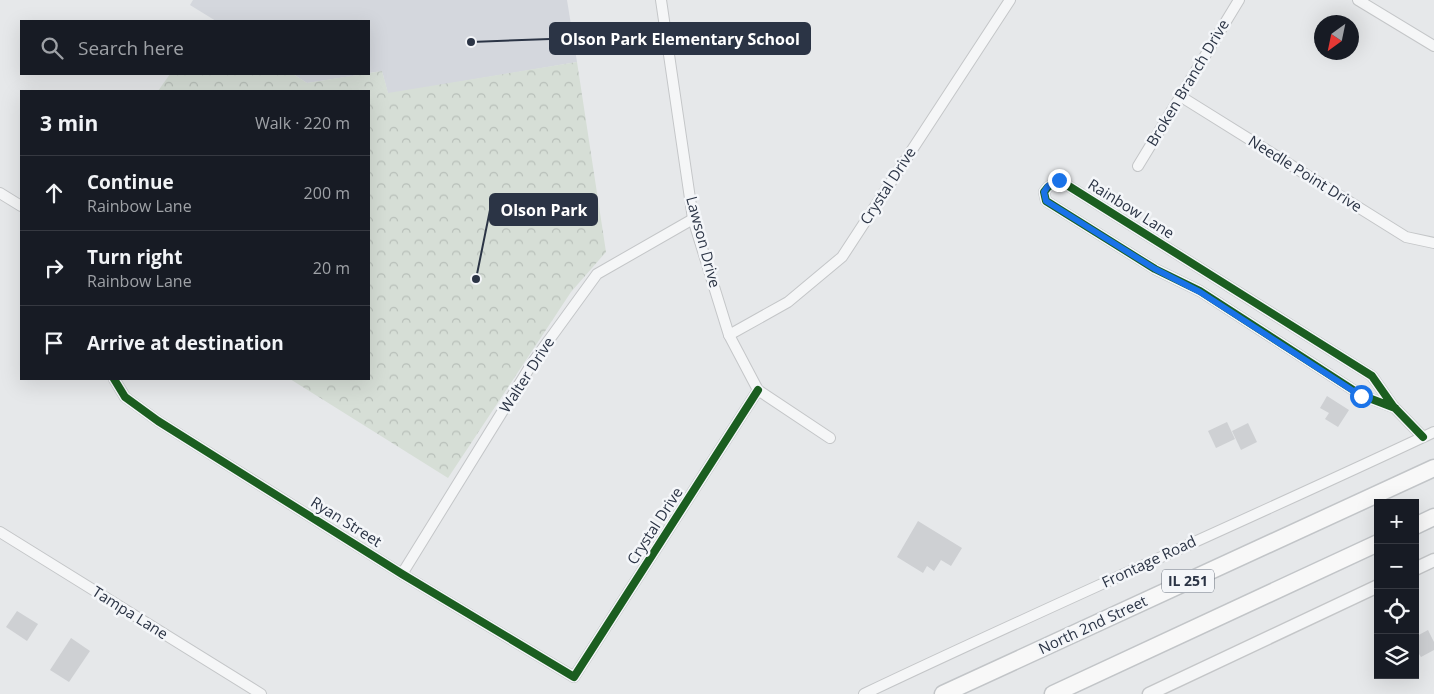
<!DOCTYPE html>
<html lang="en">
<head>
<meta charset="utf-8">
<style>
  :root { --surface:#171b24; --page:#20242c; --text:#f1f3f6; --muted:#9ea1a6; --line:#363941 }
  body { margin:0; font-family:"Open Sans",sans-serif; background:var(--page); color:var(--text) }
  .controls { position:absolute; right:15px; bottom:15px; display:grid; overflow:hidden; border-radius:0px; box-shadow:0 5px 20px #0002 }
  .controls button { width:45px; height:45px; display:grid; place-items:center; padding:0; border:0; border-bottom:1px solid var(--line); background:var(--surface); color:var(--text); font:25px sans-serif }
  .compass { position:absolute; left:1314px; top:15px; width:45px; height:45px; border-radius:50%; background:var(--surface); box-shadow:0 5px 20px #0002; rotate:213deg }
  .stop { position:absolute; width:15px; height:15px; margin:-11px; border:4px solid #1a73e8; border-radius:50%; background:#fff }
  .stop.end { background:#1a73e8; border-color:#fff; box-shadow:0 1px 5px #0008 }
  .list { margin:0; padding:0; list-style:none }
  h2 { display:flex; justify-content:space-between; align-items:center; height:65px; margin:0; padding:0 20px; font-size:21px }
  h2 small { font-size:16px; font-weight:400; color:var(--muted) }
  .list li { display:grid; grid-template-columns:32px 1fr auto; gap:15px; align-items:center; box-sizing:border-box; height:75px; padding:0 20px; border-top:1px solid var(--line) }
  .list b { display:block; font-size:19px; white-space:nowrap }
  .list p { margin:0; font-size:16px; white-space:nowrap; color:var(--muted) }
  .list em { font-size:16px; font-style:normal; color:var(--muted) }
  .icon { flex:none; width:28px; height:28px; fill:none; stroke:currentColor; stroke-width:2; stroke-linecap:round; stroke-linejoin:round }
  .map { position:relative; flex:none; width:1434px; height:694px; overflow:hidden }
  .search { position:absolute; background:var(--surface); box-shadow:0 5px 20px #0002; left:20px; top:20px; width:350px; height:55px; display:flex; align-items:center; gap:12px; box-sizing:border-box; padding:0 18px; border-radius:0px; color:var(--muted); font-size:19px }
  .panel { position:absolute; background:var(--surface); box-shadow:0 5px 20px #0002; left:20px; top:90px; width:350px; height:290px; border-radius:0px }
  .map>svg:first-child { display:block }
  .built { fill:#d4d7dd }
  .park { fill:url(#park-crowns) }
  .building { fill:#ced0d3 }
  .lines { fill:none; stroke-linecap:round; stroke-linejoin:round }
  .minor-casing { stroke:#c4c6c8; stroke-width:12 }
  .tertiary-casing { stroke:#c4c6c8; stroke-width:15 }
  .primary-casing { stroke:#c2c5c8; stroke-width:19 }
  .minor { stroke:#f5f6f7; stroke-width:10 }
  .tertiary { stroke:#f5f6f7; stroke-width:12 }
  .primary { stroke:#f8f8f8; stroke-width:16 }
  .cycleway-casing { stroke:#f4f6f9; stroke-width:11 }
  .cycleway { stroke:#1b5e20; stroke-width:8 }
  .route { stroke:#1a73e8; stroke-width:6 }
  .labels { text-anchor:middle; stroke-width:5; stroke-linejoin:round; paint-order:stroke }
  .shield { fill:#f4f6f9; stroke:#676e7b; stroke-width:1 }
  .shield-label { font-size:14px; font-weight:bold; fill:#2b3445 }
  .street-label { font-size:15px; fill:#2b3445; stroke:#f4f6f9 }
  .leader { fill:none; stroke:#2b3445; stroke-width:2 }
  .callout-dot { fill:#2b3445; stroke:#f4f6f9; stroke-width:2 }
  .callout { fill:#2b3445; stroke:#2b3445; stroke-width:2 }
  .callout-label { font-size:16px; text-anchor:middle; font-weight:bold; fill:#fff }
</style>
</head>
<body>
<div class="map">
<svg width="1434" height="694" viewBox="0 0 1434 694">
  <defs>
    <pattern id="park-crowns" width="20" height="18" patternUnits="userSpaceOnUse" patternTransform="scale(1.25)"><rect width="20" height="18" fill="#d6ded6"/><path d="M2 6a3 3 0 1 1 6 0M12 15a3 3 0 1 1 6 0" fill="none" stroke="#b8bfb9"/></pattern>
  </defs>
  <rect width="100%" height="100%" fill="#e6e8ea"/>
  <!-- built -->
  <g class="built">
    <path d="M 193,0 L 567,0 L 577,62 L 388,94 L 382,71 L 369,73 L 369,21 L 216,21 L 190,5 Z"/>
    <path d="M 293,74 L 365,74 L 307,83 Z"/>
  </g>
  <!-- park -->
  <path class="park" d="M 577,62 L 606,252 L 571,292 L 448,478 L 290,379 L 369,379 L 369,91 L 158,91 L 170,74 L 293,74 L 307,83 L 382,71 L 388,93 Z"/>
  <!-- building -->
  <g class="building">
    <path d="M 1327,396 L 1349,410 L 1338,427 L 1325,419 L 1329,413 L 1320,408 Z"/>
    <path d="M 1227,422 L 1235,439 L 1216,448 L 1208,431 Z"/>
    <path d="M 1248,423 L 1257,442 L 1241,450 L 1232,431 Z"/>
    <path d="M 918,521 L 962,548 L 951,566 L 941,560 L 934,571 L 927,566 L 923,573 L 897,557 Z"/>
    <path d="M 17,611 L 38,624 L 27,641 L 6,627 Z"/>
    <path d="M 1428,630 L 1434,642 L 1434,650 L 1421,657 L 1419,654 L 1415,655 L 1415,637 Z"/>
    <path d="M 71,638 L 90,651 L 69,682 L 50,670 Z"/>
  </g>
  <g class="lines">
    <defs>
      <g id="minor">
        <path d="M 661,0 L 693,219 L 729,335 L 758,390 L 830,438"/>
        <path d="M 1358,0 L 1434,46"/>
        <path d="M 1180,96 L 1406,237 L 1434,243"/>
        <path d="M 1138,166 L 1239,0"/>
        <path d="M 0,193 L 21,206"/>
        <path d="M 729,335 L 788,302 L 842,257 L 1010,0"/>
        <path d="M 114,379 L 125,397 L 158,421 L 402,574 L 574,677 L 758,390"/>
        <path d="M 1395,408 L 1361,395 L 1200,291 L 1155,269 L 1046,201 L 1044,192 L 1048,187 L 1059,180 L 1372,376 L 1393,406 L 1423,437"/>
        <path d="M 0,532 L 261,694"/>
        <path d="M 402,574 L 533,362 L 597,274 L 693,219"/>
        <path d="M 864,694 C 1053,604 1245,521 1434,432"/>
      </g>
      <g id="tertiary">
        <path d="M 1415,569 L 1434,560"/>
        <path d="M 1149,694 L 1378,586"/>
      </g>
      <g id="primary">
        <path d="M 1415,526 L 1434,517"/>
        <path d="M 943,694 L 1434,468"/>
        <path d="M 1053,694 L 1378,543"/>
      </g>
    </defs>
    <!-- minor casing -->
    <use href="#minor" class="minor-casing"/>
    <!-- tertiary casing -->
    <use href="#tertiary" class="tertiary-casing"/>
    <!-- primary casing -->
    <use href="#primary" class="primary-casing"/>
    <!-- minor -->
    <use href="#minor" class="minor"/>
    <!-- tertiary -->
    <use href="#tertiary" class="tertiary"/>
    <!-- primary -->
    <use href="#primary" class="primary"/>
    <defs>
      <g id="cycleway">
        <path d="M 114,379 L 125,397 L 158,421 L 402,574 L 574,677 L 758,390"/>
        <path d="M 1395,408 L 1361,395 L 1200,291 L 1155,269 L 1046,201 L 1044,192 L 1048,187 L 1059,180 L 1372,376 L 1393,406 L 1423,437"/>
      </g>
    </defs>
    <!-- cycleway casing -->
    <use href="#cycleway" class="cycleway-casing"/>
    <!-- cycleway -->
    <use href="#cycleway" class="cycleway"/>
  </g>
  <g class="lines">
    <!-- route -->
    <path class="route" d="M 1059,180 L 1048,186 L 1044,192 L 1046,201 L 1155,269 L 1200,292 L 1361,396"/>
  </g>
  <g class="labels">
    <!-- shield labels -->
    <rect class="shield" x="1162" y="569.5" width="52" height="23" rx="4"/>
    <g class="shield-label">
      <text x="1188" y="586">IL 251</text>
    </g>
    <!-- street labels -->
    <g class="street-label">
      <text transform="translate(1188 83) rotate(-59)" y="5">Broken Branch Drive</text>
      <text transform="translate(1305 174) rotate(32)" y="5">Needle Point Drive</text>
      <text transform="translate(888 186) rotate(-57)" y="5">Crystal Drive</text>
      <text transform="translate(1131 209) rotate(32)" y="5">Rainbow Lane</text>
      <text transform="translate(703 242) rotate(75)" y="5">Lawson Drive</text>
      <text transform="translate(527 375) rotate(-57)" y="5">Walter Drive</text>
      <text transform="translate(346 522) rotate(32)" y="5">Ryan Street</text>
      <text transform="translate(655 526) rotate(-57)" y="5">Crystal Drive</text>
      <text transform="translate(1149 562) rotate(-25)" y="5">Frontage Road</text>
      <text transform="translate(130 613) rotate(32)" y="5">Tampa Lane</text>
      <text transform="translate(1093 625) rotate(-25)" y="5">North 2nd Street</text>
    </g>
  </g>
  <!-- callouts -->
  <path class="leader" d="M471 42L550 39M476 279L490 210"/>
  <g class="callout-dot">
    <circle cx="471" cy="42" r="5"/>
    <circle cx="476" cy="279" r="5"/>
  </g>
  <g class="callout">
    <rect x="550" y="23" width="260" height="31" rx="5"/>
    <rect x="490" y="194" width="107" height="31" rx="5"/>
  </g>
  <g class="callout-label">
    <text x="680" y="45">Olson Park Elementary School</text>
    <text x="544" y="216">Olson Park</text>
  </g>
</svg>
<div class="controls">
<button>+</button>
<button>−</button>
<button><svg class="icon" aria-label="locate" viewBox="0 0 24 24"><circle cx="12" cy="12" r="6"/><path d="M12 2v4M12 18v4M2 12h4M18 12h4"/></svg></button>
<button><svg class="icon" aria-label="layers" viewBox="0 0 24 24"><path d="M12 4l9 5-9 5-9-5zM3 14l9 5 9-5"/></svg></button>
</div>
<svg class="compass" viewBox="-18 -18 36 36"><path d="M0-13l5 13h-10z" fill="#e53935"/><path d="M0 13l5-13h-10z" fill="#9ea1a6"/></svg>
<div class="stop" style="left:1361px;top:396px"></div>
<div class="stop end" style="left:1059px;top:180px"></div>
<div class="search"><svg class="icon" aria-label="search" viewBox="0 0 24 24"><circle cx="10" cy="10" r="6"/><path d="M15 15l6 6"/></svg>Search here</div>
<section class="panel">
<h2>3 min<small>Walk · 220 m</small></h2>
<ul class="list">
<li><svg class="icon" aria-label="ahead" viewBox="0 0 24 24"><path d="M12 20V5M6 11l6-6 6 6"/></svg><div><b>Continue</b><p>Rainbow Lane</p></div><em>200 m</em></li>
<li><svg class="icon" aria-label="right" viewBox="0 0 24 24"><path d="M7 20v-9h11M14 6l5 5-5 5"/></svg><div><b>Turn right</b><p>Rainbow Lane</p></div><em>20 m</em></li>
<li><svg class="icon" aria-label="arrive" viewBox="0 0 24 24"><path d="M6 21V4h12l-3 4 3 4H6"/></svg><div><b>Arrive at destination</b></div></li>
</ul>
</section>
</div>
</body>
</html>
